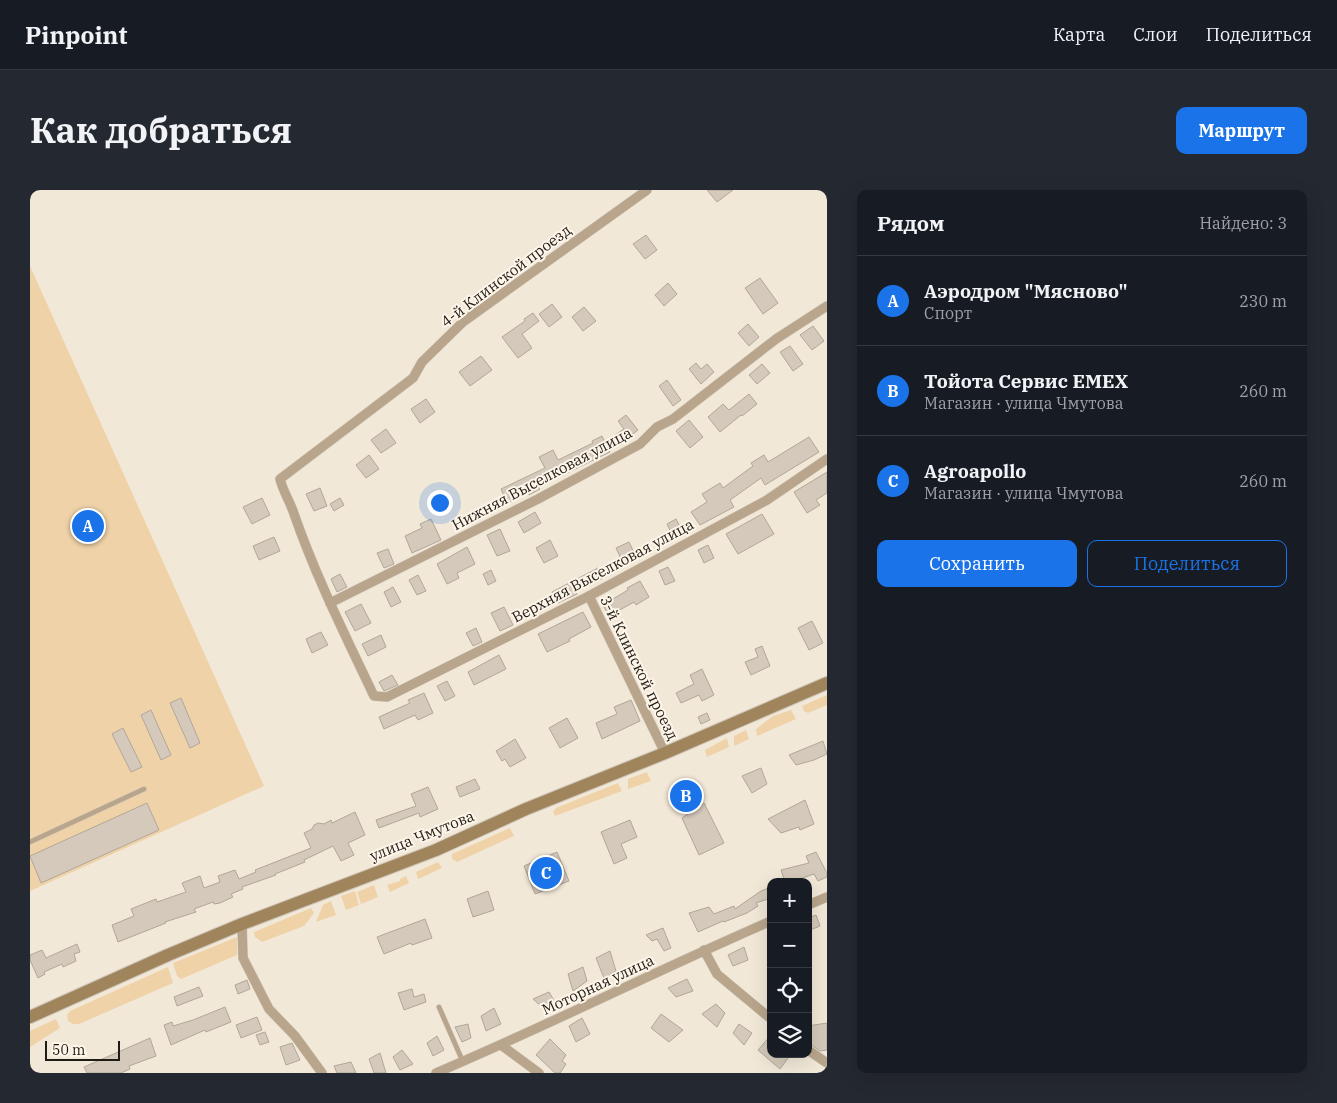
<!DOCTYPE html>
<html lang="ru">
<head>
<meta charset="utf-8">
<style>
  :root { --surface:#171b24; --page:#242831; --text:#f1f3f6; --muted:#9ea1a6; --line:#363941; --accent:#1a73e8 }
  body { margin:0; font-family:"IBM Plex Serif",serif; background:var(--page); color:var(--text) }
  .controls { position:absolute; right:15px; bottom:15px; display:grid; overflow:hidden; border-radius:10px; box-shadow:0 5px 20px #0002 }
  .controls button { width:45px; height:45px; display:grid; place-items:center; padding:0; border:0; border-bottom:1px solid var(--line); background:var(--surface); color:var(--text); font:25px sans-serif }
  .scale { position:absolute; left:15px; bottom:12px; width:75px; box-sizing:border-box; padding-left:5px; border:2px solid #1f1b15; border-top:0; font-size:14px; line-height:18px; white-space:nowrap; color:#1f1b15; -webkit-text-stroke:4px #fef5e9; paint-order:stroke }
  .you { position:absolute; left:409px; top:312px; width:18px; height:18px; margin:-12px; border:4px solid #fff; border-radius:50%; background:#1a73e8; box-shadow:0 0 0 8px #1a73e833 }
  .badge { display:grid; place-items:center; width:32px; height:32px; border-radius:50%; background:var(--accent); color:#fff; font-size:16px; font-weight:700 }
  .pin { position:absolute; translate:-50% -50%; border:2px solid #fff; box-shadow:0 1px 5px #0006 }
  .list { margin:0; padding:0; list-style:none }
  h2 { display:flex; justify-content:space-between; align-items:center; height:65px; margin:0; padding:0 20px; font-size:21px }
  h2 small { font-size:16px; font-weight:400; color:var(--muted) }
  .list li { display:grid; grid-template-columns:32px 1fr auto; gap:15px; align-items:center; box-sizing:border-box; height:90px; padding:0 20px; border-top:1px solid var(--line) }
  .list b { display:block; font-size:19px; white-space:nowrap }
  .list p { margin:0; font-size:16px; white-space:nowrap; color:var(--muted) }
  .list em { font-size:16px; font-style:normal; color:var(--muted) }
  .actions { display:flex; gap:10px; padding:15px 20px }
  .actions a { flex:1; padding:11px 0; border:1px solid var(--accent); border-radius:10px; text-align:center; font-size:18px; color:var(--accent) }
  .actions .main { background:var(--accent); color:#fff }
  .icon { flex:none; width:28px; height:28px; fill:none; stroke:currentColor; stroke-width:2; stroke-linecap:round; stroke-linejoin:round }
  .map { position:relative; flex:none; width:797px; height:883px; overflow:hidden; border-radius:10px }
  header { display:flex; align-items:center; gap:30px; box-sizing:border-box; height:70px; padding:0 25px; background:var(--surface); border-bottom:1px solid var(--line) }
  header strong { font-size:24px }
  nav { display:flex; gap:28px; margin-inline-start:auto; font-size:18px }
  .intro { display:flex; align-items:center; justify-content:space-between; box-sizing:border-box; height:120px; padding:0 30px }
  h1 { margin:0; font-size:35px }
  .button { padding:12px 22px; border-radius:10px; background:var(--accent); color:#fff; font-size:18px; font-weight:700 }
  main { display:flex; gap:30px; padding:0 30px }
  aside { flex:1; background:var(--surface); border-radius:10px; box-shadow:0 5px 20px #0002 }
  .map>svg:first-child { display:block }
  .green { fill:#efd2a8 }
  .building { fill:#d4c9ba; stroke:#b1a799 }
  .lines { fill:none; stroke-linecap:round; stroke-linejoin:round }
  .lane-casing { stroke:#ccc3b5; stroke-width:5.5 }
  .street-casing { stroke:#ccc3b5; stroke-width:10 }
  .secondary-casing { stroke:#ccc3b5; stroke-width:14 }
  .lane { stroke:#b8a58b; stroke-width:4.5 }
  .street { stroke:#b8a58b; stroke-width:9 }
  .secondary { stroke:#9f845c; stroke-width:12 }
  .labels { text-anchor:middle; stroke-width:4; stroke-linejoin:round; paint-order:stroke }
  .street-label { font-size:15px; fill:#1f1b15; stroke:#fef5e9 }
</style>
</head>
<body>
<header>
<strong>Pinpoint</strong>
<nav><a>Карта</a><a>Слои</a><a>Поделиться</a></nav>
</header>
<div class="intro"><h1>Как добраться</h1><a class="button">Маршрут</a></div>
<main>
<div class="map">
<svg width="797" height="883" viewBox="0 0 797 883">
  <rect width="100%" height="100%" fill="#f2e8d8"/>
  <!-- green -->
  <g class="green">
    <path d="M 0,76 L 234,596 L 0,701 Z"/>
    <path d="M 797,505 L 797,515 L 778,523 L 774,521 L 772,516 Z"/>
    <path d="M 761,520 L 766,529 L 727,546 L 726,539 L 743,526 Z"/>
    <path d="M 716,540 L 719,549 L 704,556 L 704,546 Z"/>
    <path d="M 697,548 L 699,557 L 677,567 L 675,560 Z"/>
    <path d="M 617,582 L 621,591 L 598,599 L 598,589 Z"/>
    <path d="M 588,593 L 592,601 L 525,626 L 523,622 L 526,618 Z"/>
    <path d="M 480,638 L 484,646 L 427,672 L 422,669 L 422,664 Z"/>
    <path d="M 408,672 L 412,678 L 388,689 L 386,682 Z"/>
    <path d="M 376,686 L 379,693 L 360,702 L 357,695 L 370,691 L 370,689 Z"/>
    <path d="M 344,695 L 348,707 L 331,714 L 327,702 Z"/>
    <path d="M 325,701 L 329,715 L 316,720 L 311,706 Z"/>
    <path d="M 301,711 L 306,725 L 286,732 L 293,715 Z"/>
    <path d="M 281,718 L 284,723 L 274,736 L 232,752 L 225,747 L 224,742 Z"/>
    <path d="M 207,747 L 207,765 L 151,789 L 147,786 L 143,773 Z"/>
    <path d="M 138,777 L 143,793 L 49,834 L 43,834 L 38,831 L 37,825 L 40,821 Z"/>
    <path d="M 26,829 L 30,838 L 0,857 L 0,841 Z"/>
  </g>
  <!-- building -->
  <g class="building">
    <path d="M 677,0 L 703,0 L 687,12 Z"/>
    <path d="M 616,45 L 627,60 L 615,69 L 603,54 Z"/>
    <path d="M 730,88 L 748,113 L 733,124 L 715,98 Z"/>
    <path d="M 638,93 L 647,104 L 634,116 L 625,105 Z"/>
    <path d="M 522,114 L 532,127 L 519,137 L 509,124 Z"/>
    <path d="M 554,117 L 566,131 L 553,141 L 542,127 Z"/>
    <path d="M 503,123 L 509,131 L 492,144 L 502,158 L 488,168 L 472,147 L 495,131 L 494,129 Z"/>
    <path d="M 718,134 L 729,147 L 719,156 L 708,143 Z"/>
    <path d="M 783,136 L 794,151 L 782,160 L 770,145 Z"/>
    <path d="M 760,156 L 773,174 L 763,181 L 750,162 Z"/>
    <path d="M 451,166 L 462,180 L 440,196 L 429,182 Z"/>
    <path d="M 666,173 L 671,179 L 677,174 L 684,182 L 671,194 L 659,179 Z"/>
    <path d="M 732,174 L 740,183 L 727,194 L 719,185 Z"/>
    <path d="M 637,190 L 651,210 L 643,216 L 629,196 Z"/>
    <path d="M 719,204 L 727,214 L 712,226 L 711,225 L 690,242 L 678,227 L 693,214 L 699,220 Z"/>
    <path d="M 396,209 L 405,222 L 390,233 L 381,219 Z"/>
    <path d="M 596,225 L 608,240 L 591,253 L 585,245 L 594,239 L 588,231 Z"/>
    <path d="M 659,230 L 673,247 L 660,258 L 646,241 Z"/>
    <path d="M 356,239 L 366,253 L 351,263 L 341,250 Z"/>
    <path d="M 572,246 L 580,262 L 508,297 L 510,299 L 499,305 L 498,303 L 477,313 L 471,299 L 515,278 L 509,267 L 523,260 L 528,270 L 563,253 L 562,251 Z"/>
    <path d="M 779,247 L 789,262 L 735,295 L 731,288 L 700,310 L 704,317 L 670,335 L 661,322 L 677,312 L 672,304 L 690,293 L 693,298 L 723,276 L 721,273 L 734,265 L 738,272 Z"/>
    <path d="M 339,265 L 349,279 L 336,288 L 326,275 Z"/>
    <path d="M 797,282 L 797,303 L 786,310 L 790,315 L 777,323 L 764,302 Z"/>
    <path d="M 290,298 L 297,316 L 284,321 L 276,304 Z"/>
    <path d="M 232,308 L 240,325 L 222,334 L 213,317 Z"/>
    <path d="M 310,308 L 314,315 L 304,321 L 300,314 Z"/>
    <path d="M 505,322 L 511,333 L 494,343 L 488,332 Z"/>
    <path d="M 732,324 L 744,344 L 708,364 L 696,344 Z"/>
    <path d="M 401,329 L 411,350 L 382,363 L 375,346 L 392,338 L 390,334 Z"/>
    <path d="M 646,329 L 654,344 L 644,349 L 637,334 Z"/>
    <path d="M 470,339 L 480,361 L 467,366 L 457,345 Z"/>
    <path d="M 244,347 L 250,361 L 229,370 L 223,356 Z"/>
    <path d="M 520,350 L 528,366 L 514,373 L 506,358 Z"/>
    <path d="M 599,352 L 607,369 L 594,375 L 586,358 Z"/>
    <path d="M 678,355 L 684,368 L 674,373 L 668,360 Z"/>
    <path d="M 437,357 L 445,374 L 427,383 L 429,388 L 417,394 L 407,374 Z"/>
    <path d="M 358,359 L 364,374 L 354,378 L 347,363 Z"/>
    <path d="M 638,377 L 645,391 L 635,395 L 629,381 Z"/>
    <path d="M 568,378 L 573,388 L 546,401 L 547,404 L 528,413 L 522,402 Z"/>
    <path d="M 461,380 L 466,391 L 458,395 L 453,384 Z"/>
    <path d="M 310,384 L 317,397 L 307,402 L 301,389 Z"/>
    <path d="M 388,385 L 396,401 L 387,405 L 379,390 Z"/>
    <path d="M 610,391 L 619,407 L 606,415 L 604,412 L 579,426 L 573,415 L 598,400 L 597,398 Z"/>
    <path d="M 363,397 L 371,412 L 361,417 L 354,402 Z"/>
    <path d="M 331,414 L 341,433 L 325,441 L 315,422 Z"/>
    <path d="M 474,417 L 483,435 L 470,441 L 461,423 Z"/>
    <path d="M 553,422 L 561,437 L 539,449 L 540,451 L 517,462 L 508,444 Z"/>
    <path d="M 782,431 L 793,453 L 779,460 L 768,438 Z"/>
    <path d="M 446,438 L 452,452 L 443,456 L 436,443 Z"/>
    <path d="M 291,442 L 298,455 L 282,463 L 276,449 Z"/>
    <path d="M 351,445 L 356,457 L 338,466 L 332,454 Z"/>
    <path d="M 732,456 L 740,476 L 721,485 L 715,472 L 728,467 L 725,459 Z"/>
    <path d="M 469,465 L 476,479 L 444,495 L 438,482 Z"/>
    <path d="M 672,479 L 684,505 L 672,511 L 669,505 L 651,513 L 646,503 L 664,494 L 660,485 Z"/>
    <path d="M 362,485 L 368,495 L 354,501 L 349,492 Z"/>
    <path d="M 417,491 L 425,506 L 415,511 L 407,496 Z"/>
    <path d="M 394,503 L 403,523 L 388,530 L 385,525 L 354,539 L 349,527 L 380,513 L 378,510 Z"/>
    <path d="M 151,508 L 170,553 L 160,558 L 140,513 Z"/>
    <path d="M 601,510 L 610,531 L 572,549 L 566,533 L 587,524 L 584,517 Z"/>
    <path d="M 121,520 L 141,565 L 131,570 L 111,525 Z"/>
    <path d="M 677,523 L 680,530 L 671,534 L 668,527 Z"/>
    <path d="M 537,528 L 548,548 L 530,558 L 519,538 Z"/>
    <path d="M 93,538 L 112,577 L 101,582 L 82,544 Z"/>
    <path d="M 485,549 L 496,568 L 480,577 L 475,569 L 472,571 L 466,561 Z"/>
    <path d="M 793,551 L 797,564 L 784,570 L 766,575 L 759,565 Z"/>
    <path d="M 731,578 L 737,594 L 722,603 L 712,586 Z"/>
    <path d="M 445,589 L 450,599 L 430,607 L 426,597 Z"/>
    <path d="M 398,597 L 408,619 L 390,627 L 389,623 L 349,638 L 346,630 L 386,616 L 381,604 Z"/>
    <path d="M 775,610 L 784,634 L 770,640 L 769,637 L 751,643 L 738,629 Z"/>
    <path d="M 117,613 L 129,640 L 11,693 L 0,666 Z"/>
    <path d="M 674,613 L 694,653 L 669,665 L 652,628 Z"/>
    <path d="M 325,622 L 335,645 L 318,653 L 324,665 L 311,671 L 303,656 L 274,670 L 275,672 L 245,684 L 246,685 L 212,697 L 213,699 L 201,704 L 203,707 L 190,713 L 184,714 L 183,712 L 164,719 L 166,722 L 135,732 L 136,733 L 88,752 L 82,735 L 104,726 L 101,719 L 126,709 L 127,712 L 156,702 L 152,693 L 170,686 L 174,698 L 190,692 L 188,686 L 205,680 L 209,689 L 226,682 L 225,680 L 281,658 L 274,643 L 282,639 L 284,635 L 288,633 L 294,634 L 301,630 L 302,633 Z"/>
    <path d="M 600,630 L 607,647 L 591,654 L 597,668 L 584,674 L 571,642 Z"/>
    <path d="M 527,662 L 539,691 L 505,704 L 494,676 Z"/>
    <path d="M 786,662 L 797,683 L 797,687 L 788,691 L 784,684 L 761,692 L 755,692 L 751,680 L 779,673 L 776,666 Z"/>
    <path d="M 741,697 L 741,708 L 726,713 L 728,716 L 717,723 L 694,732 L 693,731 L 668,742 L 659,723 L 679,717 L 684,724 L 704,716 L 705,719 L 731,701 Z"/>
    <path d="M 458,701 L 464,720 L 443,727 L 437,709 Z"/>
    <path d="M 786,725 L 790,736 L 778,741 L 778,728 Z"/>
    <path d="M 395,729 L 402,748 L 382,755 L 381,753 L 354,764 L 347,747 Z"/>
    <path d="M 633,738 L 641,758 L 634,761 L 627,749 L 622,751 L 616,745 Z"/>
    <path d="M 47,754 L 50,762 L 44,764 L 46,771 L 33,777 L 32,774 L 14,782 L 15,784 L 8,788 L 0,770 L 0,765 L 12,760 L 16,768 Z"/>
    <path d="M 714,757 L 718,770 L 703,776 L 698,765 Z"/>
    <path d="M 580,761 L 586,781 L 574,788 L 566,768 Z"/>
    <path d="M 553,777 L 557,791 L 543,801 L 538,784 Z"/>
    <path d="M 657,789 L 663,801 L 646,807 L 638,798 Z"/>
    <path d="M 217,790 L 220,799 L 208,804 L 205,795 Z"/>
    <path d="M 169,797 L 173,806 L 147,816 L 144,807 Z"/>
    <path d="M 382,799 L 384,807 L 394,804 L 396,812 L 374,820 L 368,803 Z"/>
    <path d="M 519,802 L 525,812 L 512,817 L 503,809 Z"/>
    <path d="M 686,814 L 695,823 L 687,837 L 672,824 Z"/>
    <path d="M 195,817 L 201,832 L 176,842 L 175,840 L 141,855 L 134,835 L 142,832 L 143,836 L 163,830 Z"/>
    <path d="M 464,818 L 471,834 L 456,841 L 451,826 Z"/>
    <path d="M 631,824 L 653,840 L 639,852 L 621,838 Z"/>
    <path d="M 227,827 L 232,840 L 211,848 L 206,835 Z"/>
    <path d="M 552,828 L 560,844 L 546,852 L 539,836 Z"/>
    <path d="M 797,833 L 797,860 L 790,861 L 780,854 L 778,836 Z"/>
    <path d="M 438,834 L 441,848 L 432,852 L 425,837 Z"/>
    <path d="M 709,834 L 722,843 L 714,855 L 703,843 Z"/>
    <path d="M 235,842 L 239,852 L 230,855 L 226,845 Z"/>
    <path d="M 741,845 L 741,864 L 761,864 L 750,879 L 728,860 Z"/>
    <path d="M 407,846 L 414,860 L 403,866 L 397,853 Z"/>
    <path d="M 120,848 L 126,866 L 99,876 L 100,879 L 91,883 L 57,883 L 54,877 Z"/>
    <path d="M 520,849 L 536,865 L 532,871 L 536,874 L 530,883 L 525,883 L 506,865 Z"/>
    <path d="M 262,853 L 270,870 L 256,875 L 250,857 Z"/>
    <path d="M 372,860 L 383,874 L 370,880 L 363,867 Z"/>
    <path d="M 350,863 L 356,883 L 344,883 L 339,869 Z"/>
    <path d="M 321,872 L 326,883 L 307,883 L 304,876 Z"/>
  </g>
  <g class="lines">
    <defs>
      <g id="lane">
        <path d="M 0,652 L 114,599"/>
        <path d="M 409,817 L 433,872"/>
      </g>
      <g id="street">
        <path d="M 617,0 L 433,132 L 392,172 L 383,188 L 250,289 C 253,301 259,310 263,321 C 285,385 315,445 344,506 L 357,507 L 559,406 L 737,310 L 797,269"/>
        <path d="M 559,406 L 635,563"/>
        <path d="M 300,413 L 508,309 L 610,254 L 627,237 L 643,229 L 746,149 L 797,116"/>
        <path d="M 778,715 L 797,707"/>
        <path d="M 212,734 L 213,768 L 239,819 L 265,846 L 292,883"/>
        <path d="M 674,760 L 687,784 L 741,829"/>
        <path d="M 471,855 L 509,883"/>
        <path d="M 778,860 L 797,873"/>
        <path d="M 406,883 C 519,835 628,780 741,731"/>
      </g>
      <path id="secondary" d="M 0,827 L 138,765 L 212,734 L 406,660 L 496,619 L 635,563 L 797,493"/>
    </defs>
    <!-- lane casing -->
    <use href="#lane" class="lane-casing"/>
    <!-- street casing -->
    <use href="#street" class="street-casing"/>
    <!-- secondary casing -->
    <use href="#secondary" class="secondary-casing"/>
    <!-- lane -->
    <use href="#lane" class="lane"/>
    <!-- street -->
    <use href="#street" class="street"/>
    <!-- secondary -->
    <use href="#secondary" class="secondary"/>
  </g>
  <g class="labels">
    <!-- street labels -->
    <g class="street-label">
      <text transform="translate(476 86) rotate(-37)" y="5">4-й Клинской проезд</text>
      <text transform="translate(512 289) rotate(-28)" y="5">Нижняя Выселковая улица</text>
      <text transform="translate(573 381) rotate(-28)" y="5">Верхняя Выселковая улица</text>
      <text transform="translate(609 478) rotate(64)" y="5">3-й Клинской проезд</text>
      <text transform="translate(392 646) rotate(-22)" y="5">улица Чмутова</text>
      <text transform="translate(568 795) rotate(-25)" y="5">Моторная улица</text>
    </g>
  </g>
</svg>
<div class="controls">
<button>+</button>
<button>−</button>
<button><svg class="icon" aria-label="locate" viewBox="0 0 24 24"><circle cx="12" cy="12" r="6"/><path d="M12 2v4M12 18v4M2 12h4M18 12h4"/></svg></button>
<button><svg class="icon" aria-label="layers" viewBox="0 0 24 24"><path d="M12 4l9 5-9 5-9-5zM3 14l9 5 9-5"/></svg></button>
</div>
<div class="scale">50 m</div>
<div class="you"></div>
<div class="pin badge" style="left:58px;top:336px">A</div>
<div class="pin badge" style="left:656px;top:606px">B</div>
<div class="pin badge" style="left:516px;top:683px">C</div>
</div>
<aside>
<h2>Рядом<small>Найдено: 3</small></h2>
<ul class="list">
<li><span class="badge">A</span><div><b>Аэродром &quot;Мясново&quot;</b><p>Спорт</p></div><em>230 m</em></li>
<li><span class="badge">B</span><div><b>Тойота Сервис EMEX</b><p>Магазин · улица Чмутова</p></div><em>260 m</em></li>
<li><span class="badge">C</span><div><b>Agroapollo</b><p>Магазин · улица Чмутова</p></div><em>260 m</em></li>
</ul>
<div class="actions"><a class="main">Сохранить</a><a>Поделиться</a></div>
</aside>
</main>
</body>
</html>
